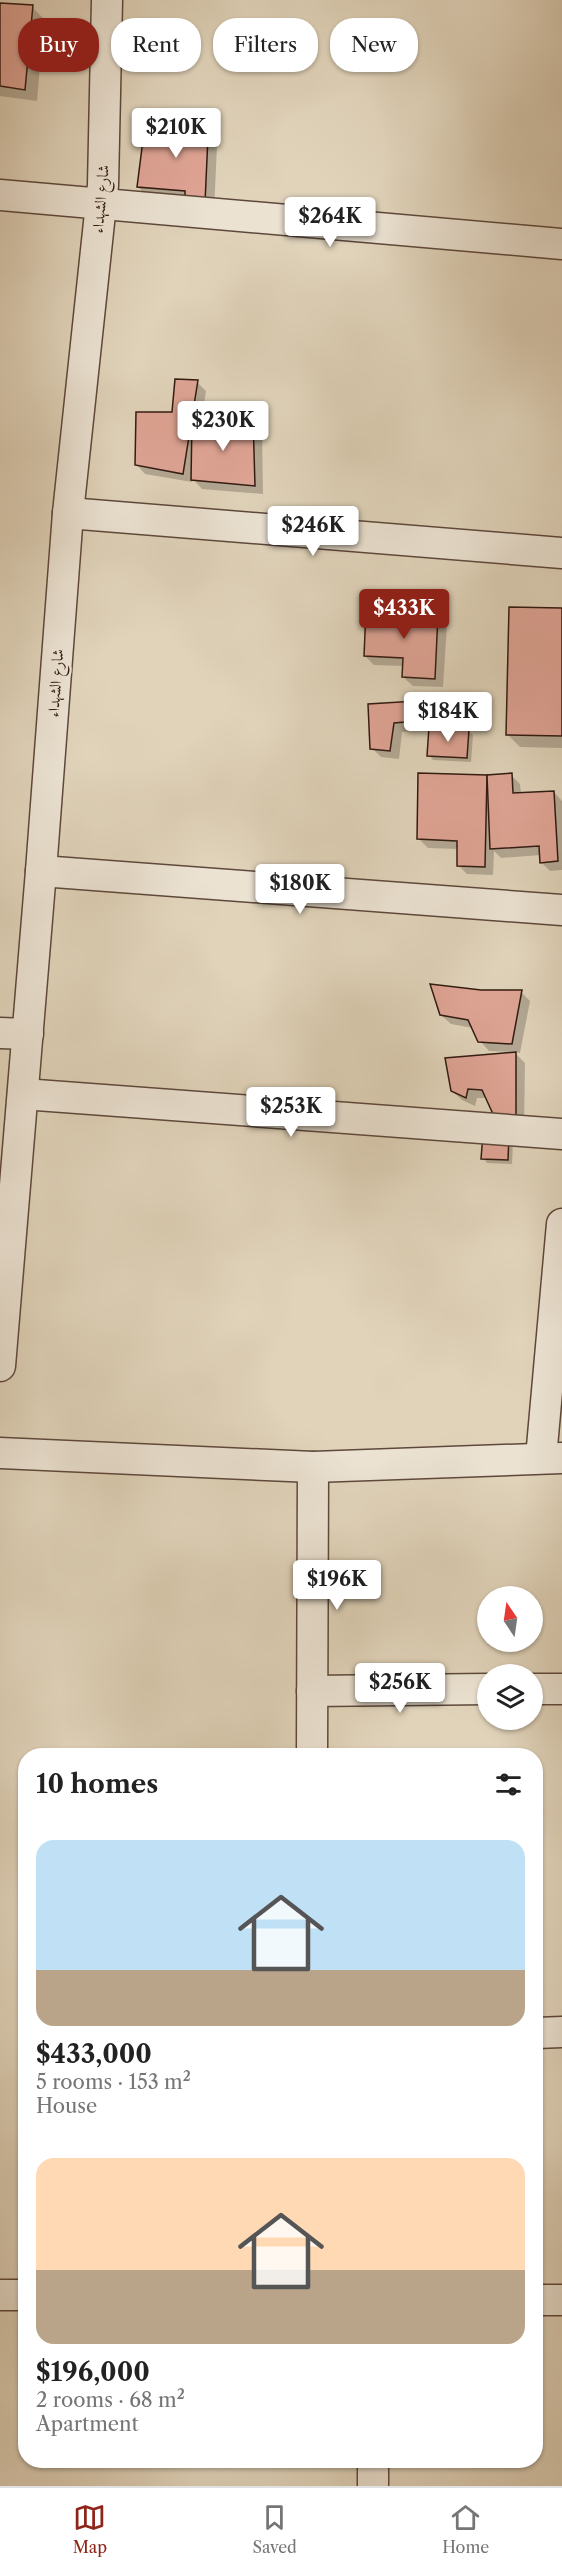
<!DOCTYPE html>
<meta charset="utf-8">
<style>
:root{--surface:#fff;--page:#f6f6f6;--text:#222;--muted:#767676;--line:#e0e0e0;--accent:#8f2418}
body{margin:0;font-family:"Libre Caslon Text",Amiri,serif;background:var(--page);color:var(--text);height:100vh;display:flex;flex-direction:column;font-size:22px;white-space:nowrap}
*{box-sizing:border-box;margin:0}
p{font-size:20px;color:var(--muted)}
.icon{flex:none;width:33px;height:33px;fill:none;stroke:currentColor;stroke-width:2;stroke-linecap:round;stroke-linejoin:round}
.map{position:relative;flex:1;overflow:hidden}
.details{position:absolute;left:18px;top:1748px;width:525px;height:720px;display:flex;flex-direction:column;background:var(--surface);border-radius:24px;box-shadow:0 2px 4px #0004}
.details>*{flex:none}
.top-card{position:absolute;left:18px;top:18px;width:526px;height:54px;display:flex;gap:12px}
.needle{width:39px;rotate:347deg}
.tools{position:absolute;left:477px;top:1586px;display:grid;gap:12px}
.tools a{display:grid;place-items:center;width:66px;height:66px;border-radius:50%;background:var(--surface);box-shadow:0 2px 4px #0004;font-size:30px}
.price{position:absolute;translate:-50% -51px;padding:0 14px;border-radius:6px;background:#fff;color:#222;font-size:20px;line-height:39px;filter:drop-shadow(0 2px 3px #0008)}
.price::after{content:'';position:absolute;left:50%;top:36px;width:18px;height:14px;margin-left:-9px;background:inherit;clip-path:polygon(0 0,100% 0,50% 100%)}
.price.selected{background:var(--accent);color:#fff}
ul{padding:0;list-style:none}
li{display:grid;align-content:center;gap:12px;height:318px;padding:0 18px}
li span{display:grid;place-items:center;height:186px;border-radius:18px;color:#555}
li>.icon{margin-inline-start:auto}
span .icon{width:108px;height:108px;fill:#fffc;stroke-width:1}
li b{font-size:26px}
h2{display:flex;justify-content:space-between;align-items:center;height:72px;padding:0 18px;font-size:26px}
.tag{padding:0 21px;border-radius:24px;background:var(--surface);box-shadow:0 2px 4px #0004;font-size:21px;line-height:54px}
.tag.selected{background:var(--accent);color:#fff}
.tabs{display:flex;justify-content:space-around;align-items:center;height:84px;border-top:2px solid var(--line);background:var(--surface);font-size:16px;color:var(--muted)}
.tabs a{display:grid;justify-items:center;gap:3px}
.tabs .selected{color:var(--accent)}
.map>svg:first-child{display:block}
.shadow{fill:#0003}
.building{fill:#dfa495;stroke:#321a11;stroke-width:1.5}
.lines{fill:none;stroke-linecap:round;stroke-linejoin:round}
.street-casing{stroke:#5e483b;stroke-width:33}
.street{stroke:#ebe2d2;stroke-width:30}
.labels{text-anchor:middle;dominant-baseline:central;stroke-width:4.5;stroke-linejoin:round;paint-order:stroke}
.street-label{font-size:16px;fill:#321a11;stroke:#ebe2d2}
</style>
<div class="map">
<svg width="562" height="2486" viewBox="0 0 562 2486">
<rect width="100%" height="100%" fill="#e0d3ba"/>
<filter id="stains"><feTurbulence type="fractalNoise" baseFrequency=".00333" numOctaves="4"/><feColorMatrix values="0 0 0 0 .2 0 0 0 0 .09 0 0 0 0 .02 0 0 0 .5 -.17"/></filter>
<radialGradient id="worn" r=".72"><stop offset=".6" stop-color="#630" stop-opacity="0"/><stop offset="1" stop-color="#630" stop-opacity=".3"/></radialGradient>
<g class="shadow">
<path d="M0,4l32,3 12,12 -7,82 -37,-5z"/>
<path d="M209,116l9,9 -4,86 -67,-15 -9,-9z"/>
<path d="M197,382l9,9 -5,31 52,-2 9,9 1,65 -61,-5 -9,-10 -1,3 -47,-8 -9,-10z"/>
<path d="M562,610v138l-42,-1 -13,-13z"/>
<path d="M437,616l10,9 -4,62 -30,-1 -10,-9 1,-11 -30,-1 -9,-9z"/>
<path d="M432,701l9,9 -3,19 30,2 5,4 -2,27 -38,-2 -4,-5 1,-26 -28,3 -3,27 -18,-2 -9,-9 -2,-43z"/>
<path d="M420,775h91l9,9 1,10 33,-2 8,9v69l-12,1 -9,-9v-7l-40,3 -7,-7 -1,24 -26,-1 -9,-9v-16l-30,-1 -9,-9z"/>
<path d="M481,992h40l9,9 -10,52 -6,-1 11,11 -1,62 -37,-27h-10l-2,8 -13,-6 -10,-9 61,-37 -1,-2 -23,-1 -9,-10 -7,-13 -22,-4 -10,-9z"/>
<path d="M513,1142l-1,22 -25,-1 -4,-5z"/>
</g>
<g class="building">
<path d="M0,3l33,2 -8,85 -25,-4z"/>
<path d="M195,113l14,1 -4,89 -20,-1v-11l-48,-4 8,-63 47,5z"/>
<path d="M175,379l23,1 -15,94 -48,-9 1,-53h36z"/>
<path d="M253,418l2,68 -64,-6 1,-59z"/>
<path d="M509,607l53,1v128l-56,-1z"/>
<path d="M366,610l72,4 -3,65 -33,-2 1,-19 -39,-2z"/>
<path d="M433,700l-4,20 -35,3 -4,28 -20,-2 -2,-45z"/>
<path d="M429,727l40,2 -2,29 -40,-2z"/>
<path d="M418,773l69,2 -2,92 -28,-1v-25l-40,-2z"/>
<path d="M512,773l1,20 41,-2 4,70 -18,2 -1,-17 -49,3 -3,-74z"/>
<path d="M430,984l51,6h41l-10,54 -34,-2 -10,-22 -28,-5z"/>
<path d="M516,1052v65l-23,-3 -11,-24 -14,-1 -2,9 -15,-7 -6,-33z"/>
<path d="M483,1134l26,2 -1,24 -27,-1z"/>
</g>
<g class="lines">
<defs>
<g id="street">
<path d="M0,195l562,49"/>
<path d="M68,513l494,40"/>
<path d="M41,871l521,39"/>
<path d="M0,1033l28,1"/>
<path d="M23,1094l539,40"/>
<path d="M0,1366l41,-495 27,-358 35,-328 4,-185"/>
<path d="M0,1453l313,14 249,-9"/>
<path d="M541,1458l21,-234"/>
<path d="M532,1689h30"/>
<path d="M312,1691l176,-2"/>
<path d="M312,1755l1,-288"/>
<path d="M536,2033l26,-1"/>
<path d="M0,2295h26"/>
<path d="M536,2300h26"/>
<path d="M373,2460v26"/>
</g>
</defs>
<use href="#street" class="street-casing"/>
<use href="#street" class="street"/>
</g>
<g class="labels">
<g class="street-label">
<text transform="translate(100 199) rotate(-85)">شارع الشهداء</text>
<text transform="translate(55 683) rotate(-86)">شارع الشهداء</text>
</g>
</g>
<rect width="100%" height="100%" filter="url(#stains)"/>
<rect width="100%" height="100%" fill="url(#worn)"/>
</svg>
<div class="tools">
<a><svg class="needle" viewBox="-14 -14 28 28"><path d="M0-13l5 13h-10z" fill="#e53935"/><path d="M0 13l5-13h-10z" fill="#767676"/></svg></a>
<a><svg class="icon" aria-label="layers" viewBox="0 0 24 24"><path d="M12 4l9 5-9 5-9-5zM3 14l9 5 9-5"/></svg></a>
</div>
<b class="price" style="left:176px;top:159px">$210K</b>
<b class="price" style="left:330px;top:248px">$264K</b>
<b class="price" style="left:223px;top:452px">$230K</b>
<b class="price" style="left:313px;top:557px">$246K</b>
<b class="price selected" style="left:404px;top:640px">$433K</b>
<b class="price" style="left:448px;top:743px">$184K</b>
<b class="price" style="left:300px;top:915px">$180K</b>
<b class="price" style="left:291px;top:1138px">$253K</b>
<b class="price" style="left:337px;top:1611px">$196K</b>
<b class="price" style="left:400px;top:1714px">$256K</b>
<div class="top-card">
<a class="tag selected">Buy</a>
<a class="tag">Rent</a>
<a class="tag">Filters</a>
<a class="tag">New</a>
</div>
<section class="details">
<h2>10 homes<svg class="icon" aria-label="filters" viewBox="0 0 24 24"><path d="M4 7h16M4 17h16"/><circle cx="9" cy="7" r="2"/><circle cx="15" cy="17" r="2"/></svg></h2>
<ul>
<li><span style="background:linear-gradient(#bfe0f5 70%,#b9a48a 0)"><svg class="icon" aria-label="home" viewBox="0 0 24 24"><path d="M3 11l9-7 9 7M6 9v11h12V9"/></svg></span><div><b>$433,000</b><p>5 rooms · 153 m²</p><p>House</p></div></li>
<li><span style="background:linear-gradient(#ffd9b3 60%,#b9a48a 0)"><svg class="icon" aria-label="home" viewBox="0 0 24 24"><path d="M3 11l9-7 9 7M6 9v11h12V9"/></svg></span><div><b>$196,000</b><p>2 rooms · 68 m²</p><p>Apartment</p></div></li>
</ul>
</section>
</div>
<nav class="tabs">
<a class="selected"><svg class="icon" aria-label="map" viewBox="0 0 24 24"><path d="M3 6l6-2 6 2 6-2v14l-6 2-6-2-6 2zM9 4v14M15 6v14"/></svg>Map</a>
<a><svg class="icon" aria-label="saved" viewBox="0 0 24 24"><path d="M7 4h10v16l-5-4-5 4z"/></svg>Saved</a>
<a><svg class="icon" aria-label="home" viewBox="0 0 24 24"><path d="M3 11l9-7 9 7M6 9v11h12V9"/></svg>Home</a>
</nav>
